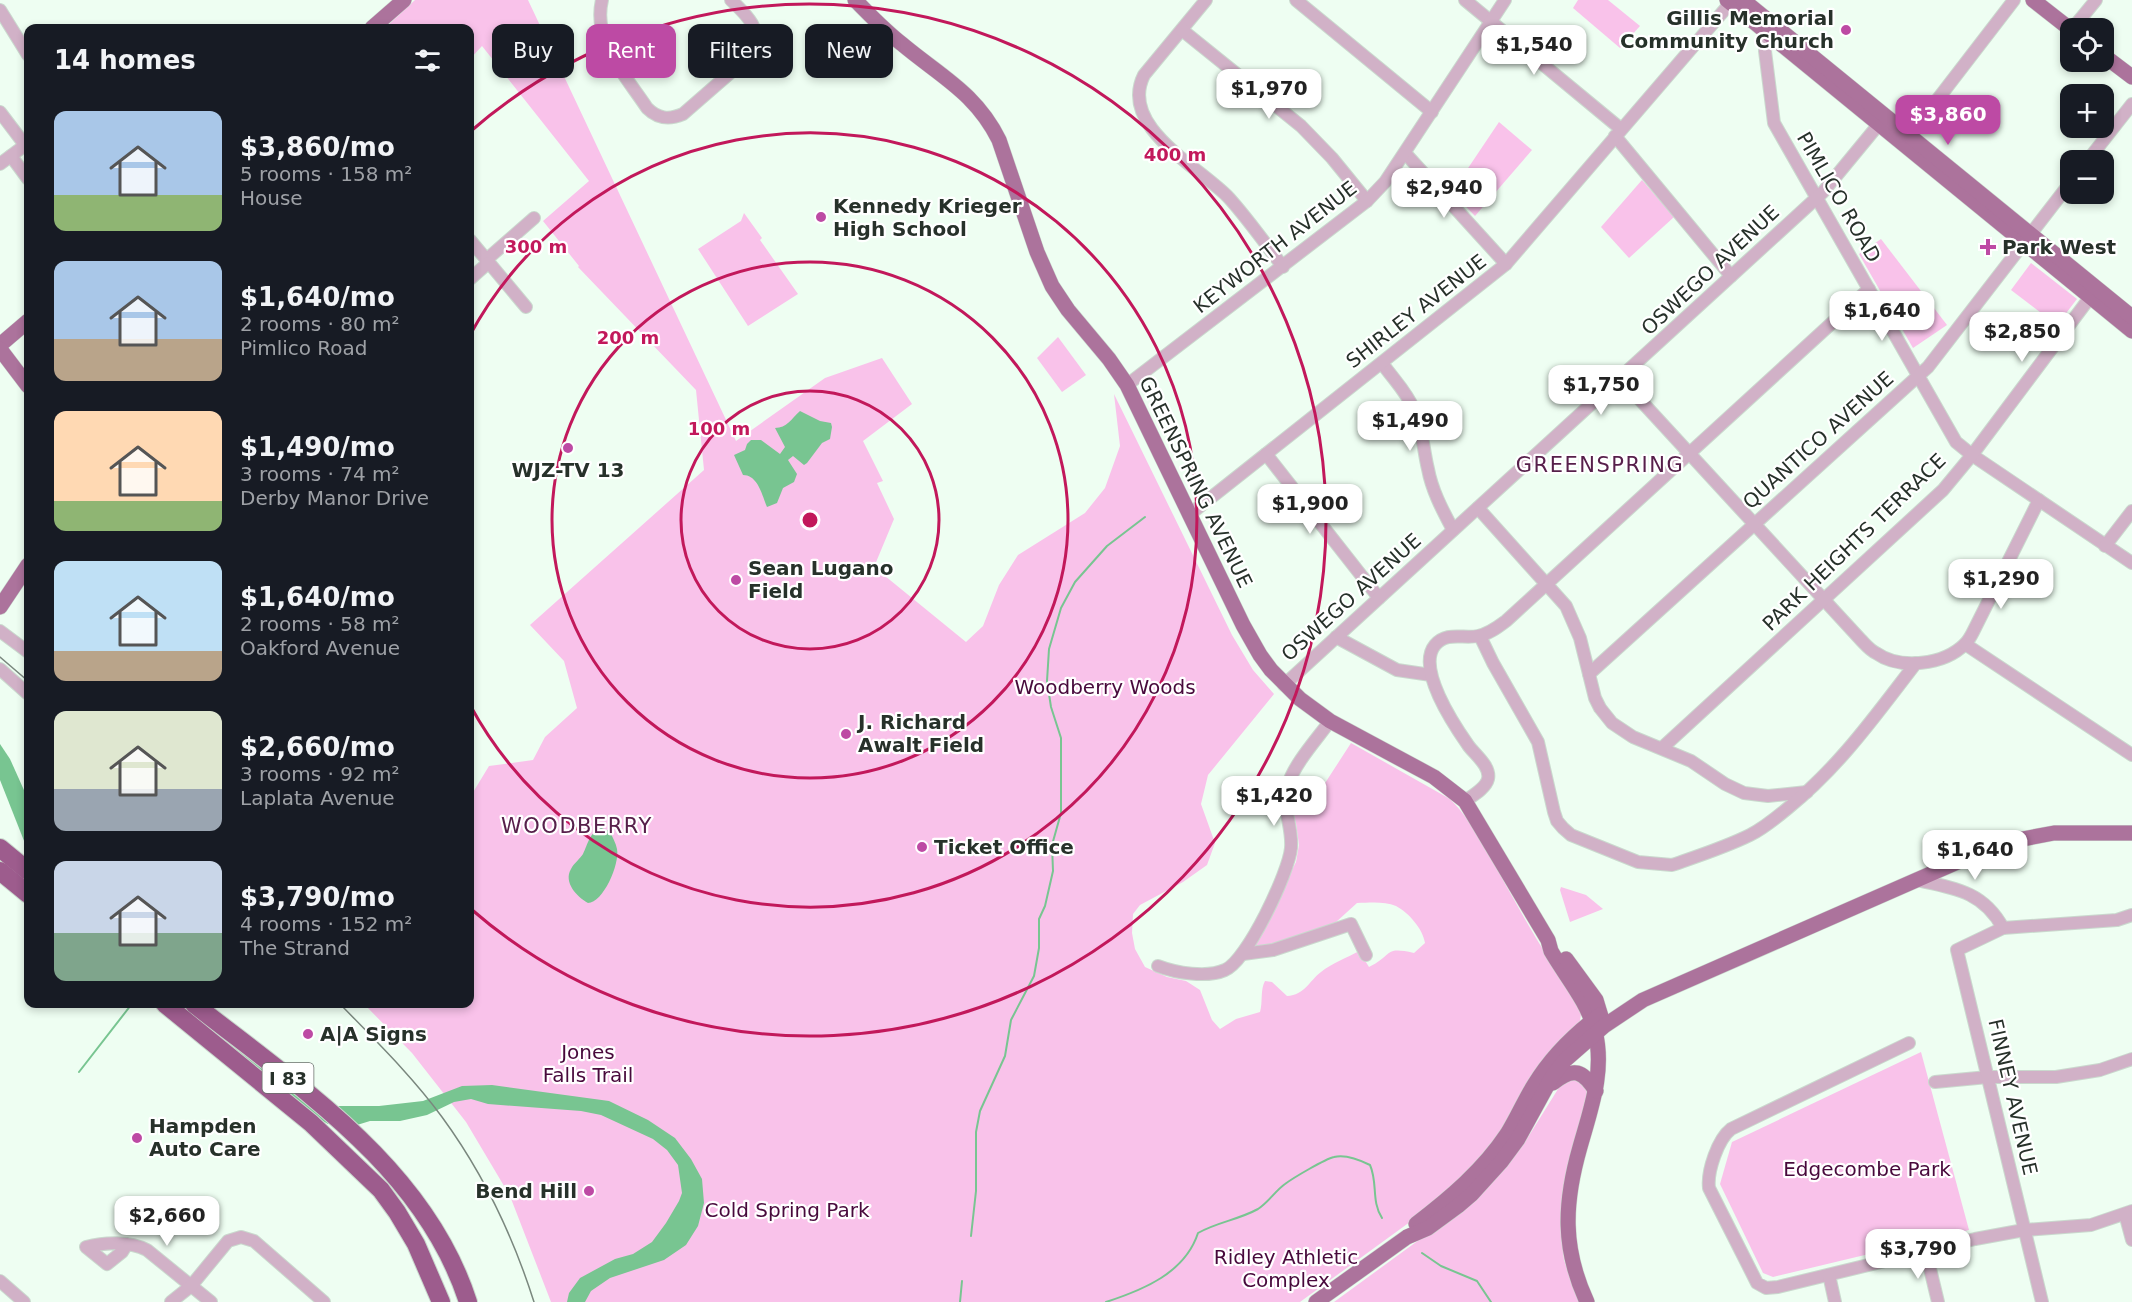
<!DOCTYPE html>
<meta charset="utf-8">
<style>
:root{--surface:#171b24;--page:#242831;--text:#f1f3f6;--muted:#9ea1a6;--accent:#bd4aa4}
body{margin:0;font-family:"DejaVu Sans",sans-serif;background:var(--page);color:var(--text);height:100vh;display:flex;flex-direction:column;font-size:22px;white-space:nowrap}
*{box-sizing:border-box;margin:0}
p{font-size:20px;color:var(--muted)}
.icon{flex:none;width:33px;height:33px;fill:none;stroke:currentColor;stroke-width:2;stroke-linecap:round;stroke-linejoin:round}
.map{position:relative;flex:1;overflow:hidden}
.side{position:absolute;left:24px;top:24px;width:450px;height:984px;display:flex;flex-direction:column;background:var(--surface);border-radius:12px;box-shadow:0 3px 9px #0003}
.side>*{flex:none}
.top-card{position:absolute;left:492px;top:24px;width:570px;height:54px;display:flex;gap:12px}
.tools{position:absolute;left:2060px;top:18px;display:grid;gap:12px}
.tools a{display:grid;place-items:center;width:54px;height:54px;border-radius:12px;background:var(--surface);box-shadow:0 3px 9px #0003;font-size:30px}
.price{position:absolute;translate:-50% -51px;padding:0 14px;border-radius:12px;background:#fff;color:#222;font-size:20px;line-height:39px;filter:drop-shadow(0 2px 3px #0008)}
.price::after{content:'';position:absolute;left:50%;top:36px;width:18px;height:14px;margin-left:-9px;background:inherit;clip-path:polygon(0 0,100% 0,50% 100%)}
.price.on{background:var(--accent);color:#fff}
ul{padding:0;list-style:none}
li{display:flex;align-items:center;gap:18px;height:150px;padding:0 30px}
li span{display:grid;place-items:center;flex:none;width:168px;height:120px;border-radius:12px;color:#555}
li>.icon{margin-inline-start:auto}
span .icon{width:72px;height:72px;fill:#fffc;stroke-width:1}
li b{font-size:26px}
h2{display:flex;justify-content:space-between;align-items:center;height:72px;padding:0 30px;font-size:26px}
.pill{padding:0 21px;border-radius:12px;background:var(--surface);box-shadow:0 3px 9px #0003;font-size:21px;line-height:54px}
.pill.on{background:var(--accent);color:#fff}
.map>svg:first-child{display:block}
.green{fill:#f9c2ea}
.water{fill:#78c591}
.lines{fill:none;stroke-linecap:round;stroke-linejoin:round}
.stream{stroke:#78c591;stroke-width:2}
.minor-casing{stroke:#cad9ce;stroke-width:14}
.major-casing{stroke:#cad9ce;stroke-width:16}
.highway-casing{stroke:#cad9ce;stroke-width:20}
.minor{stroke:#d1b1c7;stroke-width:12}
.major{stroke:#ac739c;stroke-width:15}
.highway{stroke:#9d5c8d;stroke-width:18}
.tram{stroke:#7a877e;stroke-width:1.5}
.ring{fill:none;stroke:#c2185b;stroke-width:3}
.poi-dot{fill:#bd4aa4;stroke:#fff;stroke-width:2}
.labels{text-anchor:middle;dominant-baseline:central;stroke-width:4.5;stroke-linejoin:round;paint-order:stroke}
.shield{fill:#fff;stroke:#686f6a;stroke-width:1.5}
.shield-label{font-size:18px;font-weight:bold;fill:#27312a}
.poi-label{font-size:20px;font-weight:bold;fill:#27312a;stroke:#fff;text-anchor:start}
.street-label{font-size:20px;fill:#27312a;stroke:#fff}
.park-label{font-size:20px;fill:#48093c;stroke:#fff}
.neighbourhood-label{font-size:21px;letter-spacing:1.5px;fill:#57204b;stroke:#fff}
.centre{fill:#c2185b;stroke:#fff;stroke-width:3}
.ring-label{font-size:18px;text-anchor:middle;font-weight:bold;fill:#c2185b;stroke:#fff;stroke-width:4.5;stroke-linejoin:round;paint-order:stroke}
</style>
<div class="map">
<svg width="2132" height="1302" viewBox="0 0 2132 1302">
<rect width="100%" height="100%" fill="#eefef2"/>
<g class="green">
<path d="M415,0h113l208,441 89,-63 57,-20 30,46 -49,37 20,40 -6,2 17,36 -20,48 92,75 17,-16 16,-41 19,-30 67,-42 20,-25 15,-42 -6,-52 118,241 21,35 21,24 -66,81 -7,29 14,39 -8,22 -24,17 -43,23 -7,9 -1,19 3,16 10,18 22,10 19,4 14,9 12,30 8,9 16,-10 24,-7c3,-10 0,-22 5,-31l7,1 15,14c18,-1 22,-15 34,-24 11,-9 26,-14 38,-21l10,16c25,-12 14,-21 45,-14l11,-10c-2,-14 -16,-30 -29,-37 -12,-5 -27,-3 -39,-3l-22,20 -84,28 45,-89 3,-17 -3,-22 -5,-17 8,-27 19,15 33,-51 99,56c27,27 43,64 62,97 20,37 42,72 65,107l4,11 -1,7 -94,132 -36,38 -36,28 -114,83h-749l-41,-106 -44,-74 -54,-69 -48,-49h106v-210h2l17,-28 44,-6 12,-23 32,-29 -13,-47 -34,-36 174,-155 -8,-80 -118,-123 1,-1 -36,-45 46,-40 -107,-135 -12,13v-31h-85z"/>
<path d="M1578,0h30l32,26 -20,22 -47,-40z"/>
<path d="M1499,122l33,28 -57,66 -23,-24z"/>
<path d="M1642,180l32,37 -45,41 -28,-31z"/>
<path d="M744,213l18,25 -2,2 38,54 -50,32 -50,-77 43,-28z"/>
<path d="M1881,239l66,86 -34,23 -54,-94z"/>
<path d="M2031,263l46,36 -20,26 -46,-35z"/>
<path d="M1058,337l28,38 -24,17 -25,-34z"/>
<path d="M1561,887l25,8 17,14 -33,13 -10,-32z"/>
<path d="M1921,1052l48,178 -196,47 -10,-4 -43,-89 12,-42z"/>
<path d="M1578,1078l11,13 -28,136 3,33 15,42h-245l126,-92 31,-27 34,-41 38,-61z"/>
</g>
<g class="water">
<path d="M800,411l20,10 11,2 1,4 -2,12 -8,4 -15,20 -3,2 -11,-9 -5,4 9,14 -3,8 -11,6 -6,15 -10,4c-5,-12 -9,-32 -24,-32l-9,-20 11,-5 2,-6 4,-4h10l19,14 5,-7 -10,-19c12,0 16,-9 25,-17z"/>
<path d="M0,744l10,15 18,40v52l-28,-71z"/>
<path d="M601,828l9,3c2,6 6,12 7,18 3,15 -14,54 -29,54 -11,-6 -25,-21 -17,-34 3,-6 9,-10 12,-15 5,-10 6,-21 18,-26z"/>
<path d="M172,1004h23l134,102h50l44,-5 39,-15 30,-1 117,16 39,19 27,18 16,21 11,20 2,24 -6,23 -12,19 -22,15 -54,18 -19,13 -6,11h-18l2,-9 11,-15 35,-19 18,-5 19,-12 14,-19 13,-22 3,-8 -4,-28 -11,-15 -14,-11 -52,-24 -20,-4 -93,-7 -17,-5 -17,3 -27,13 -27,6h-30l-13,4 -16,1 -13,-2 -12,-7z"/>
</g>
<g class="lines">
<g class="stream">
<path d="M79,1072l52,-67"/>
<path d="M971,1236l5,-45v-59l4,-21 25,-55 6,-36 23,-44 5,-28v-29l6,-13 8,-35 -1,-26 9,-32v-75l-10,-31 -4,-26 2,-32 12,-41 14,-26 32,-36 38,-29"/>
<path d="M1422,1253l19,13 36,15 14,21"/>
<path d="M960,1302l2,-21"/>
<path d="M1106,1302c37,-12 79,-29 92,-69 19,-11 40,-13 60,-24 11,-7 17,-18 27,-25 8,-6 40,-25 49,-27 12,-3 26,3 36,8 8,18 1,36 12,53"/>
</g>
<defs>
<g id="minor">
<path d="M602,0c-10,41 24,76 45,108 11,11 22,12 36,6l70,-61c10,-23 -6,-38 -22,-53"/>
<path d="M1206,0l-62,75c-26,52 56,92 85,123 19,21 36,45 54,69"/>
<path d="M1296,0l136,112"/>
<path d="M1465,0l156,129"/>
<path d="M0,10l28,45"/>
<path d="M2073,28l23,-28"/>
<path d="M1772,29l-3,5 -4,17 9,72 182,319 16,13 160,108"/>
<path d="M1182,30l119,96 31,32 35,43"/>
<path d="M0,112l25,33"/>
<path d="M1615,136l116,140"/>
<path d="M1904,143l110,-143"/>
<path d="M1405,153l101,111"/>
<path d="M11,156l17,23"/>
<path d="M2088,160l44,-56"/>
<path d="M0,164l28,-21"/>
<path d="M470,240l56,67"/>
<path d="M486,260l48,-42"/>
<path d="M470,279l18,-16"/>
<path d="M1382,363c11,16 25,29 32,47 9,19 9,39 14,59 4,22 15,42 25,61"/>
<path d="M1620,378l241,262c5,5 9,10 15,13 24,17 68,12 89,-9 3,-3 6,-8 8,-12l66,-132"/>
<path d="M1127,385l240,-184 18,-19 120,-182"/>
<path d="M1266,454l113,144"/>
<path d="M1478,508l88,98 14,32 15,60 5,10 12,15 21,14 58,24 34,23 19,9 24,3 39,-4"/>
<path d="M1189,515l317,-251 227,-264"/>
<path d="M2105,546l27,-35"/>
<path d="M0,631l28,21"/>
<path d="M1480,636l13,27 45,79 16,70 3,9 6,7 8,7 67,27 34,3c26,-9 54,-18 78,-30 14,-7 26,-17 38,-27 52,-42 87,-92 128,-145"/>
<path d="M1336,637l61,33 34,5"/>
<path d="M1965,644l167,111"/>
<path d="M0,669l28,25"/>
<path d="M1589,674l339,-307 142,-184"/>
<path d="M1284,685l539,-493 61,-74"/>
<path d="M1662,748l281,-258 29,-35 122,-163"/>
<path d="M1465,801c7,-5 21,-13 23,-22 3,-13 -14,-25 -20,-34 -14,-20 -52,-77 -33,-100 12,-14 28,-6 43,-9 11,-2 20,-9 28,-15l363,-332"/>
<path d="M1916,880c38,8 67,11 87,48"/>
<path d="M1243,954l30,-4 78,-26 15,31"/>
<path d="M1158,966c18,7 49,12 67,4 22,-9 64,-98 66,-122 2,-21 -10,-41 -3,-63 6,-21 29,-46 42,-64"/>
<path d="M1909,1043l-178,86c-13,10 -24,42 -22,59l48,95 9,5 12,-1 197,-48 49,-9 67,-5 41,-14"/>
<path d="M1935,1082l53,-5h68l44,-7 32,-11"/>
<path d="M2125,1214l7,26"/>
<path d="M127,1244l-5,8 -15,12 -21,-17c19,-5 43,-6 61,3l64,52"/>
<path d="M1926,1252l12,50"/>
<path d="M1829,1275l6,27"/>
<path d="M0,1281l24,21"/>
<path d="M171,1302l20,-16 37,-45 13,-4 13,4 70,61"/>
<path d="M2042,1302l-85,-352 46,-22 114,-8 15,-5"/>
</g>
<g id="major">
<path d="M855,0c15,15 30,31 47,44 38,32 74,49 97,96l38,112 15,34 16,24 41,49 18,26 116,240 17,30 11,15 29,29 30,22 104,56 31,24 83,139 3,11c15,26 37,51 44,80 10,40 -4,77 -15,116 -16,56 -18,101 7,155"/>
<path d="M1727,0l405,331"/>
<path d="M1743,0l389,317"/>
<path d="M2033,0l37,29"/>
<path d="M372,28l32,-28"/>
<path d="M2103,55l29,22"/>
<path d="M0,345l28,-24"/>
<path d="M0,349l28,37"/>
<path d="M0,607l28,-42"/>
<path d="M1566,959l30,41 7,23"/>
<path d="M1553,1083c21,-17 30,-12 43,8"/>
<path d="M1416,1224c34,-26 67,-54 91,-90 10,-16 17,-33 27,-49 17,-28 39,-50 66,-70"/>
<path d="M1316,1302l91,-65 21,-9 30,-22 14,-12 29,-32 17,-23 34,-62 12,-16 40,-35 39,-26 358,-157 53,-10h78"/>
</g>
<g id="highway">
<path d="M0,848l28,23"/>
<path d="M0,871l28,23"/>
<path d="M165,1004l146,119 70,67 16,22 19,32 25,58"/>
<path d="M194,1004c105,83 231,164 274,298"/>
</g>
</defs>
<use href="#minor" class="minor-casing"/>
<use href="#major" class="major-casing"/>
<use href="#highway" class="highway-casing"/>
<use href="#minor" class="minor"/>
<use href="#major" class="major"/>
<use href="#highway" class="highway"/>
<g class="tram">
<path d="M0,657l28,24"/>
<path d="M340,1004c35,36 72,72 102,113 41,56 71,119 92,185"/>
</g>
</g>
<g class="ring">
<circle cx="810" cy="520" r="129"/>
<circle cx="810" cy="520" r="258"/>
<path d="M470 335A387 387 0 1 1 470 705"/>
<path d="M471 131A516 516 0 1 1 471 909"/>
</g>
<g class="poi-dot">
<circle cx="1846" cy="30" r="6"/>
<circle cx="821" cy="217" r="6"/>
<path d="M1985 238h6v6h6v6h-6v6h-6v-6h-6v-6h6z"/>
<circle cx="568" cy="448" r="6"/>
<circle cx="736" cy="580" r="6"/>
<circle cx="846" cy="734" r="6"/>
<circle cx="922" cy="847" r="6"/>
<circle cx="308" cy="1034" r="6"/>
<circle cx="137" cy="1138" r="6"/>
<circle cx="589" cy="1191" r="6"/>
</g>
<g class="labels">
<rect class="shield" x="262.5" y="1063" width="51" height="30" rx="4.5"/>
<g class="shield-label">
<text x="288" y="1078">I 83</text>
</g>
<g class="poi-label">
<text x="1834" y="18" text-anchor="end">Gillis Memorial<tspan x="1834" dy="23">Community Church</tspan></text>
<text x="833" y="206">Kennedy Krieger<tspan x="833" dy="23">High School</tspan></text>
<text x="2002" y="247">Park West</text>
<text x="568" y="470" text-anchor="middle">WJZ-TV 13</text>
<text x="748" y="568">Sean Lugano<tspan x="748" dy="23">Field</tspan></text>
<text x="858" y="722">J. Richard<tspan x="858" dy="23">Awalt Field</tspan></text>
<text x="934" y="847">Ticket Office</text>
<text x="320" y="1034">A|A Signs</text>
<text x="149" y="1126">Hampden<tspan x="149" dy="23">Auto Care</tspan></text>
<text x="577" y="1191" text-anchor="end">Bend Hill</text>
</g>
<g class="street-label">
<text transform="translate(1839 197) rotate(60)">PIMLICO ROAD</text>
<text transform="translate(1275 247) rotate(-38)">KEYWORTH AVENUE</text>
<text transform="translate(1710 270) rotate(-43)">OSWEGO AVENUE</text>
<text transform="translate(1416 311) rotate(-38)">SHIRLEY AVENUE</text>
<text transform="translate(1818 440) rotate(-42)">QUANTICO AVENUE</text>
<text transform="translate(1196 482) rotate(64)">GREENSPRING AVENUE</text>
<text transform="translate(1854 542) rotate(-44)">PARK HEIGHTS TERRACE</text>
<text transform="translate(1351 597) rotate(-42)">OSWEGO AVENUE</text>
<text transform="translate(2013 1097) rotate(77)">FINNEY AVENUE</text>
</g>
<g class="park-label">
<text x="1105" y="687">Woodberry Woods</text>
<text x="588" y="1052">Jones<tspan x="588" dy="23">Falls Trail</tspan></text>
<text x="1867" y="1169">Edgecombe Park</text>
<text x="787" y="1210">Cold Spring Park</text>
<text x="1286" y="1257">Ridley Athletic<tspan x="1286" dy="23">Complex</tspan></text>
</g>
<g class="neighbourhood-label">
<text x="1600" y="465">GREENSPRING</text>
<text x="577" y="826">WOODBERRY</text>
</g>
</g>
<circle cx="810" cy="520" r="9" class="centre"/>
<g class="ring-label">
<text x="1175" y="161">400 m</text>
<text x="536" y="253">300 m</text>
<text x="628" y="344">200 m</text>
<text x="719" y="435">100 m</text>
</g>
</svg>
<div class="tools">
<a><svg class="icon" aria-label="locate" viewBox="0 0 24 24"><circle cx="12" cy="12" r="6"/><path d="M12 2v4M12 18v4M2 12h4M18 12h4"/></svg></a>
<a>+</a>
<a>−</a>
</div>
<b class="price" style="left:1534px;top:76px">$1,540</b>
<b class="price" style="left:1269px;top:120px">$1,970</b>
<b class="price on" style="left:1948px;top:146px">$3,860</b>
<b class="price" style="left:1444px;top:219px">$2,940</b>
<b class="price" style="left:1882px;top:342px">$1,640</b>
<b class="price" style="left:2022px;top:363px">$2,850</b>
<b class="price" style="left:1601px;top:416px">$1,750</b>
<b class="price" style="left:1410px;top:452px">$1,490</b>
<b class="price" style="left:1310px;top:535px">$1,900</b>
<b class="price" style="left:2001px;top:610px">$1,290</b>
<b class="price" style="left:1274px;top:827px">$1,420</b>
<b class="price" style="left:1975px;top:881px">$1,640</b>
<b class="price" style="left:167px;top:1247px">$2,660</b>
<b class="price" style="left:1918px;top:1280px">$3,790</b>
<div class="top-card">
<a class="pill">Buy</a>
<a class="pill on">Rent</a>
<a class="pill">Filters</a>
<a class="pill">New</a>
</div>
<section class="side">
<h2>14 homes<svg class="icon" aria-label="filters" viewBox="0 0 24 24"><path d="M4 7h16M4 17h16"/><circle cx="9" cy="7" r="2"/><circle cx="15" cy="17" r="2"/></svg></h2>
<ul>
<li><span style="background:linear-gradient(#a9c7e8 70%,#8fb573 0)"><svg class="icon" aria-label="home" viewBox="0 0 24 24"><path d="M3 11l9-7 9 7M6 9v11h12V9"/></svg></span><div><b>$3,860/mo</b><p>5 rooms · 158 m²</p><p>House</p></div></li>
<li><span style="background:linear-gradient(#a9c7e8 65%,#b9a48a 0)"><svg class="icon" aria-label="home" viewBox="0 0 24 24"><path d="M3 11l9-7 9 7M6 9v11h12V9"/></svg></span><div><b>$1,640/mo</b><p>2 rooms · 80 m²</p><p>Pimlico Road</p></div></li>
<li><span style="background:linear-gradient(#ffd9b3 75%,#8fb573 0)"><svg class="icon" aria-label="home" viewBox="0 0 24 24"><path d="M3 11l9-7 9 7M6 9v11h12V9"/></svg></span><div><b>$1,490/mo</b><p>3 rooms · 74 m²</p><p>Derby Manor Drive</p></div></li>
<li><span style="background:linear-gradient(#bfe0f5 75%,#b9a48a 0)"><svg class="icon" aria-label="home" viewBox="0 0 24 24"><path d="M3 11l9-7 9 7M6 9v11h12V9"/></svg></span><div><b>$1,640/mo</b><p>2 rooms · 58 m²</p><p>Oakford Avenue</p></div></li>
<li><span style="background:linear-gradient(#dfe7d0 65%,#9aa5b1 0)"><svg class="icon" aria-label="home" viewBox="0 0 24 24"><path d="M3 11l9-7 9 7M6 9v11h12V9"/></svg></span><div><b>$2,660/mo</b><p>3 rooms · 92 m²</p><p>Laplata Avenue</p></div></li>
<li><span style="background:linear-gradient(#c9d6e8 60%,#7fa58c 0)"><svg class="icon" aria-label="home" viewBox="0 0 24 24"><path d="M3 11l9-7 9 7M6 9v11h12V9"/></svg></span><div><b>$3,790/mo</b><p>4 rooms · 152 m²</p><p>The Strand</p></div></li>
</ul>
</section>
</div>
